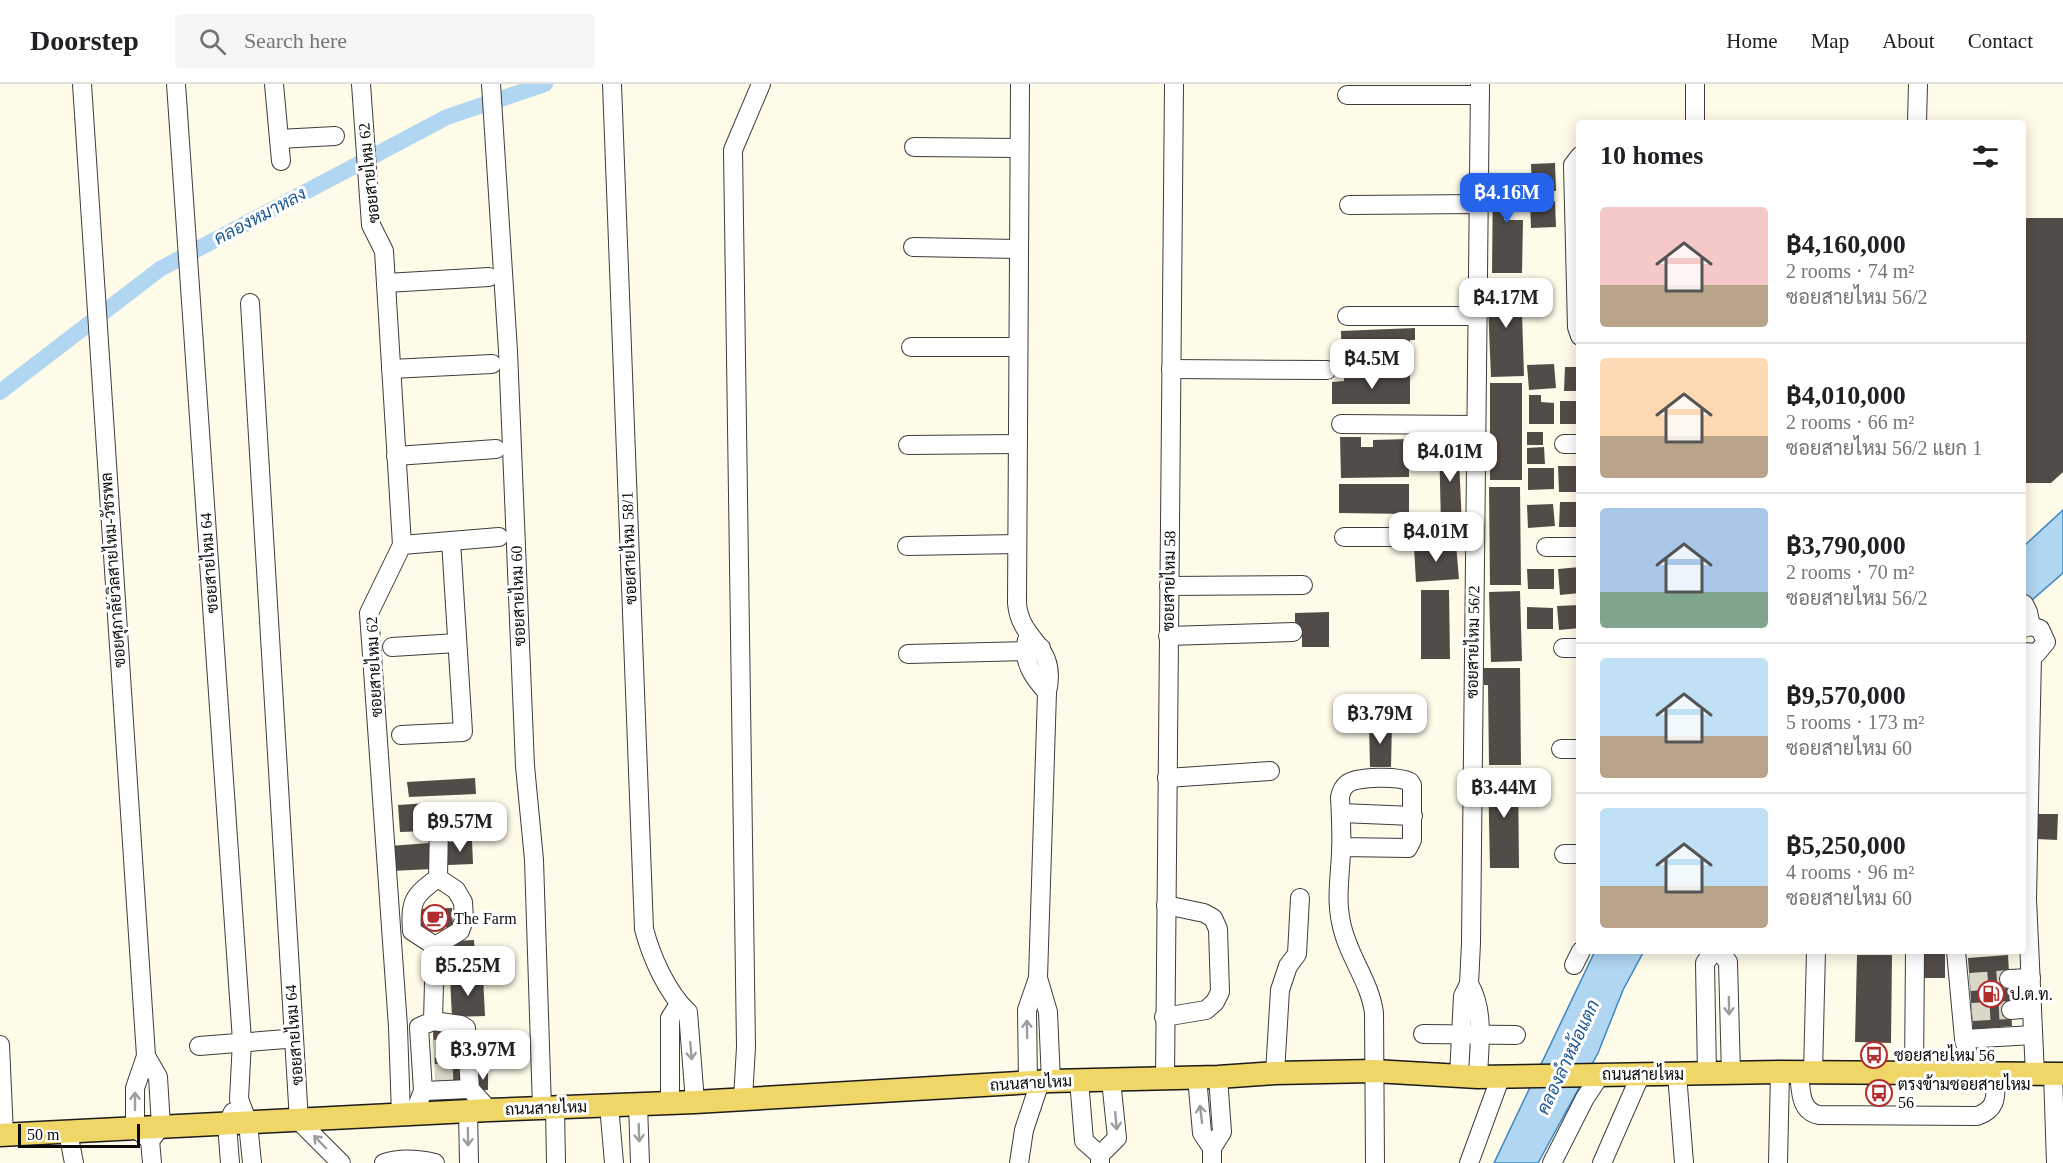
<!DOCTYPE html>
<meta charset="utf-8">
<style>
:root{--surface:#fff;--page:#f6f6f6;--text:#202124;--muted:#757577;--line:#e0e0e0;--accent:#2563eb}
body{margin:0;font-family:"Times New Roman",Sarabun,serif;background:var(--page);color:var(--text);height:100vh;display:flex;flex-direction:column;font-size:22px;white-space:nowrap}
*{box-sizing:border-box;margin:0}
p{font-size:20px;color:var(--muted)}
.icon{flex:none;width:33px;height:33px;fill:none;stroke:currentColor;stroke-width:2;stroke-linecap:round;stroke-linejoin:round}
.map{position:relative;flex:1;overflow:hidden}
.sheet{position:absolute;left:1576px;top:36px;width:450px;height:834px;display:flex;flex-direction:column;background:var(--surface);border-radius:6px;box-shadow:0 3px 15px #0003}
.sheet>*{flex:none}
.scale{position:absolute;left:18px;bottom:15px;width:122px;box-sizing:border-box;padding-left:6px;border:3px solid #0a0a0a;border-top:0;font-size:16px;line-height:21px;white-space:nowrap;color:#0a0a0a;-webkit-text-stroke:4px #fff;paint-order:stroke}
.price{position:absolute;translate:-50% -51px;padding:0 14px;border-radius:12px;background:#fff;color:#222;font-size:20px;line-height:39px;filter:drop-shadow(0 2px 3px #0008)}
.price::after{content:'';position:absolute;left:50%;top:36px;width:18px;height:14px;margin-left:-9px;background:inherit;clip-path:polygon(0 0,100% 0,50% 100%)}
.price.on{background:var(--accent);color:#fff}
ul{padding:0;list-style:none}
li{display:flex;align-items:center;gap:18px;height:150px;padding:0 24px}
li+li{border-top:2px solid var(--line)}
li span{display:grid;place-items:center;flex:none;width:168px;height:120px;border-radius:6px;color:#555}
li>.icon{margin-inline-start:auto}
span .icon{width:72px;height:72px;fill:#fffc;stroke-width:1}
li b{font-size:26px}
h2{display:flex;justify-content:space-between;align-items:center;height:72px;padding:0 24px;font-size:26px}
header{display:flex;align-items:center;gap:36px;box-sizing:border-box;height:84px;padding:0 30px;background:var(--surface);border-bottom:2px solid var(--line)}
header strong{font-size:28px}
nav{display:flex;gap:33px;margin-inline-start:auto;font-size:21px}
.search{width:420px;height:54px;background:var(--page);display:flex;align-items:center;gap:15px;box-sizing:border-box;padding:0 21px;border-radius:6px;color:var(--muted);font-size:22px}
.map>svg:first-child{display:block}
.water{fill:#b1d6f2;stroke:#3d87c4;stroke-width:1.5}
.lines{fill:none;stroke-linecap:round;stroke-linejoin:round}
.canal{stroke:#b1d6f2;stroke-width:16}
.building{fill:#524c48}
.minor-tunnel{stroke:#d9d7c8;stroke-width:18;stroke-dasharray:18 9;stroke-linecap:butt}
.minor-casing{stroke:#3d3d3d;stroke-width:20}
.major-casing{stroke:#1b1b1b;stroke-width:25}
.minor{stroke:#fff;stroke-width:18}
.major{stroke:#f0d667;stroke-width:22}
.oneway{stroke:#9d9d9d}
.labels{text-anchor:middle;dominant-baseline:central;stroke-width:6;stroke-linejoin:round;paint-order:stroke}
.street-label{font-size:16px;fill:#0a0a0a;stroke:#fff}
.poi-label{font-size:16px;fill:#0a0a0a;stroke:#fff;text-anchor:start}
.water-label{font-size:18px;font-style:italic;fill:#1d5993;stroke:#fff}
</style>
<header>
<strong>Doorstep</strong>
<div class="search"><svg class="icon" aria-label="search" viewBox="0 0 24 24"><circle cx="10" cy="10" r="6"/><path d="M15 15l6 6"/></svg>Search here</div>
<nav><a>Home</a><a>Map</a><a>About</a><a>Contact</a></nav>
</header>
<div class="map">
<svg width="2063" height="1079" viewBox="0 0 2063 1079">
<rect width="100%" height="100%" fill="#fefbe9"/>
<g class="water">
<path d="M2063,426v63l-39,34v-61z"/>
<path d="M1595,867h49l-21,39 -25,63 -60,110h-44z"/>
</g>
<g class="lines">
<path class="canal" d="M0,308l160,-123 287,-152 98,-33"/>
</g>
<g class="building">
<path d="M1555,79l1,28 -24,1 -1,-28z"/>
<path d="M1493,89h30v36h-19v11h19l-1,53h-30z"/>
<path d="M1555,117l1,26 -25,1 -1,-26z"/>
<path d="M2024,134h39v254l-12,11h-27z"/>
<path d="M1521,197l3,95 -33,1 -4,-95z"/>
<path d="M1415,244v12h-5l1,27 -69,2 -1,-38z"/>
<path d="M1554,280l2,24 -27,2 -2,-25z"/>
<path d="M1565,283h15v24h-16z"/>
<path d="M1344,291h66v29h-78v-22l12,-1z"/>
<rect x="1490" y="299" width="32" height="97"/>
<path d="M1529,311h12v7l13,1v21h-25z"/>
<rect x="1560" y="317" width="20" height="23"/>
<rect x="1527" y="348" width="16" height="13"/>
<path d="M1340,353h21v10h12v-7l36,-1v38l-68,1z"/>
<path d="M1458,354l4,87 -21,1 -2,-87z"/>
<path d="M1544,363l1,17h-18v-16z"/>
<path d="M1558,382h22v26h-21z"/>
<path d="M1528,384h26v21l-26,1z"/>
<path d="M1339,400h70v30l-70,-1z"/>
<path d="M1489,403h31l1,98h-31z"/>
<path d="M1560,418h20v25h-21z"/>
<path d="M1553,420l2,22 -27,2 -1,-23z"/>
<path d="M1456,460l3,35 -43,3 -2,-35z"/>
<path d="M1580,483v26l-20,2 -2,-26z"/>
<path d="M1527,485h27v20h-26z"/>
<path d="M1421,506h28l1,69h-29z"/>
<path d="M1520,507l2,70 -31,1 -2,-70z"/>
<path d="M1580,521v23l-21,2 -2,-24z"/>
<path d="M1527,523l26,1v21h-26z"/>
<path d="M1329,528v35h-27v-18h-7v-16z"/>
<path d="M1483,584h37l1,97h-32l-1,-80h-4z"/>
<path d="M1369,639h23l-1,44h-21z"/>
<path d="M1488,687h30l1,97h-29z"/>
<path d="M475,694l1,16 -67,3 -2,-15z"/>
<path d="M428,719l2,28 -30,1 -2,-27z"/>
<path d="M2038,730h20l-1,26 -20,-1z"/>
<path d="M472,756l1,24 -25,1 -1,-23z"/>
<path d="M430,759l2,26 -41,2 -2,-25z"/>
<path d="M452,824l1,19 -33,1 -1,-19z"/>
<path d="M474,856l2,30 -20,1 -1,-30z"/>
<rect x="1923" y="870" width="22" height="24"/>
<path d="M1857,871h35l-1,88 -36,-1z"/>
<path d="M2008,871l4,71 -39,3 -5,-71z"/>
<path d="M483,892l2,40 -33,1 -2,-39z"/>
<path d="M458,946l3,55 -25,1 -3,-55z"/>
<rect x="478" y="968" width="9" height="14"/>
<path d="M478,989h10v17h-9z"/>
</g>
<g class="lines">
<g class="minor-tunnel">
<path d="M1970,898l39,-3"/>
<path d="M1972,928l39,-2"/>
<path d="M434,965l25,-1"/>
<path d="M435,989l25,-1"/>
</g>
<defs>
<g id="minor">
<path d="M82,0l64,972 -11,32v40l15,12"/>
<path d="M176,0l66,957 -3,58 9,24 4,40"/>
<path d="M274,0l7,77"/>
<path d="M361,0l10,141 13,26 18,294 -33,68 29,414 3,88"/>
<path d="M491,0l17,267 17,415 9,94 8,248"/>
<path d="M612,0l32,845c7,27 23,64 44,83l7,90"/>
<path d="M1020,0l-3,519c3,40 41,41 30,89l-9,286 -11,32 1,73"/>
<path d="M1347,11h133"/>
<path d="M1695,39v-39"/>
<path d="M1917,39l1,-39"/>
<path d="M279,55l56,-3"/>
<path d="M914,63l105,1"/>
<path d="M1580,72l-7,9 4,162 3,9"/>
<path d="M1349,121l130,-1"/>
<path d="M913,163l105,2"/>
<path d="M386,199l103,-6"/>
<path d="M250,219l49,818 42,42"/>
<path d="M1347,232h130"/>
<path d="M911,263h106"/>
<path d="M391,285l101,-5"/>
<path d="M1171,285l156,1"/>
<path d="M1341,340l135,1"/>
<path d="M1564,360h16"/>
<path d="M908,361l109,-1"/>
<path d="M396,372l100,-7"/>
<path d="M1344,453h130"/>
<path d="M402,461l97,-8"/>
<path d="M907,462l110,-2"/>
<path d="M1546,463h34"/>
<path d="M1169,502l134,-1"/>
<path d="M2024,520l4,8 3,14"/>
<path d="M2024,544l7,-2 9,3 6,13 -9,11 -13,-1"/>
<path d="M1168,552l125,-4"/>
<path d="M1027,556c-5,21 6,37 20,52"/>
<path d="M392,563l65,-4"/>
<path d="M1563,564h17"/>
<path d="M908,570l117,-3 16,-3"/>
<path d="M2032,571l-5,244 8,176"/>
<path d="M401,651l62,-3 -12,-191"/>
<path d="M1561,665h19"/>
<path d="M1167,694l103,-7"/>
<path d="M1341,729l72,3"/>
<path d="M1341,763l67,1 4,-8v-55l-2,-3c-11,-6 -53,-6 -63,2 -5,4 -6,8 -7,13 1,19 2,38 1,56 -1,23 -5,47 0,69 6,33 29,59 33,91l1,150"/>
<path d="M1564,770h16"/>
<path d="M438,794l18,12 7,12 1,18 -4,11 -25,15 -23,-15c-2,-29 1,-36 26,-53z"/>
<path d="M438,794l1,-53"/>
<path d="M1719,867l9,11 3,112"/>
<path d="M1956,867l8,88 9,35"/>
<path d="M1574,881l7,-14"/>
<path d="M1038,894l10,34 3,69"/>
<path d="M2009,895l22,-1"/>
<path d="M1469,900c16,26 10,63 9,93"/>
<path d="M2011,926l21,-2"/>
<path d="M1164,933l42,-7 9,-8 5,-10 -2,-63 -5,-11 -9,-5 -38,-8"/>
<path d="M433,937l2,-75"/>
<path d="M1423,950l93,1"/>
<path d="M1964,955l69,-4"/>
<path d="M0,961l4,90"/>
<path d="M199,962l87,-7"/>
<path d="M146,972l12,21 3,49 -8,11"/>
<path d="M1799,988c2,17 0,39 20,43l158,1c22,-7 18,-22 19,-41"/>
<path d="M1275,989l5,-83 8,-24 9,-12 3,-56"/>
<path d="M1813,989l3,-122"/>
<path d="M1677,990l7,89"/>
<path d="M1707,990l-2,-111 9,-12"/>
<path d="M1914,990l1,-123"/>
<path d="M2053,990l3,89"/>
<path d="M1459,992l4,-80 6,-12 2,-41 9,-859"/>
<path d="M1197,993l5,56 10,15"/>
<path d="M1165,994l9,-994"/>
<path d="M1079,996l5,61 16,14"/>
<path d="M423,1007l47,-2"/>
<path d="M743,1015l3,-52 -13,-897 28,-66"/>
<path d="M670,1019v-85l9,-14"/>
<path d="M638,1020l2,59"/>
<path d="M609,1021l5,58"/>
<path d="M555,1024l1,55"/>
<path d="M468,1027l1,52"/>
<path d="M414,1030l9,-23 -4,-64 14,-6 28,4 5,3 4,61 19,21"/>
<path d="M68,1048l6,31"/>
<path d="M150,1056l2,23"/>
<path d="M230,1079l-3,-39 6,-12"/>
<path d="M384,1079c16,-5 34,-4 51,0"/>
<path d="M1019,1079l5,-33 16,-48"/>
<path d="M1100,1079v-8l17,-17 -6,-58"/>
<path d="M1212,1079v-15l10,-16 -4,-55"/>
<path d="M1469,1079l32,-87"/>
<path d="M1552,1079l33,-65 16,-24"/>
<path d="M1602,1079l39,-89"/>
<path d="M1778,1079l2,-91"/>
</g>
<path id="major" d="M0,1051l489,-25 206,-8 356,-21 167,-4 57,-4 99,-2 104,6 302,-5 283,2"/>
</defs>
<use href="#minor" class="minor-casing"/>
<use href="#major" class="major-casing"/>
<use href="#minor" class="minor"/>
<use href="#major" class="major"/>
</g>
<defs><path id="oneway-shaft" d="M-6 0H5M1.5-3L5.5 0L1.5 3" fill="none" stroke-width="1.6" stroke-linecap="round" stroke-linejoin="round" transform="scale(1.5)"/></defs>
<g class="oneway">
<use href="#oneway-shaft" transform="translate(1729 922) rotate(89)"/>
<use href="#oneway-shaft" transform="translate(1027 945) rotate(-91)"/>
<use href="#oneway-shaft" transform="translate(691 967) rotate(85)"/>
<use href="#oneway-shaft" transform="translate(135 1017) rotate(-90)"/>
<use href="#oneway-shaft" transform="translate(1201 1030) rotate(-97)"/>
<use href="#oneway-shaft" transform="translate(1116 1037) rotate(85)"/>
<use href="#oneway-shaft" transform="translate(639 1049) rotate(88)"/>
<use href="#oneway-shaft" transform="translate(468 1053) rotate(89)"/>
<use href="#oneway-shaft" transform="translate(320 1058) rotate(-134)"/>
</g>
<defs>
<symbol id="cafe-ring" viewBox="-11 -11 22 22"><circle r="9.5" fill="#fff" stroke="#b12c2c" stroke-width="1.5"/><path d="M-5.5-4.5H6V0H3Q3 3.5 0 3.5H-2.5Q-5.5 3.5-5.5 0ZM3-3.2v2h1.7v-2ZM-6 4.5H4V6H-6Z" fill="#b12c2c"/></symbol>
<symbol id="fuel-ring" viewBox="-11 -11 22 22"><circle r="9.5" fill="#fff" stroke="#b12c2c" stroke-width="1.5"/><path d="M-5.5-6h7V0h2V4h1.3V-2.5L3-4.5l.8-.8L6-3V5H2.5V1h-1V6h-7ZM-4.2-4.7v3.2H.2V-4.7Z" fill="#b12c2c"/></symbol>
<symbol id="bus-ring" viewBox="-11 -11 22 22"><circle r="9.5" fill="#fff" stroke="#b12c2c" stroke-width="1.5"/><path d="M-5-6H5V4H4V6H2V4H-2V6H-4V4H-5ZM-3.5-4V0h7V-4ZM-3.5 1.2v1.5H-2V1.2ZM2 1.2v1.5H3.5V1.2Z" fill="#b12c2c"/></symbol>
</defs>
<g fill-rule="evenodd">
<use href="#cafe-ring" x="420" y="819" width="30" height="30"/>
<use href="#fuel-ring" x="1976" y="895" width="30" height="30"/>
<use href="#bus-ring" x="1859" y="956" width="30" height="30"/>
<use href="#bus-ring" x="1864" y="994" width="30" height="30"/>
</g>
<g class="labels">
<g class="street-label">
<text transform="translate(369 89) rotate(-96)">ซอยสายไหม 62</text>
<text transform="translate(629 464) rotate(-92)">ซอยสายไหม 58/1</text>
<text transform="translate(209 479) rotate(-94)">ซอยสายไหม 64</text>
<text transform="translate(113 486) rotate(-94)">ซอยศุภาลัยวิลสายไหม-วัชรพล</text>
<text transform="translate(1169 497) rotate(-89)">ซอยสายไหม 58</text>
<text transform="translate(518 512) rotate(-92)">ซอยสายไหม 60</text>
<text transform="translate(1473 558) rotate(-89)">ซอยสายไหม 56/2</text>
<text transform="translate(374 583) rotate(-93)">ซอยสายไหม 62</text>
<text transform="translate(294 951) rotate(-94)">ซอยสายไหม 64</text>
<text x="1643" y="990">ถนนสายไหม</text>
<text transform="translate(1031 999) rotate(-3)">ถนนสายไหม</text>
<text transform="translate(546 1024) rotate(-2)">ถนนสายไหม</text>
</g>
<g class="poi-label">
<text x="454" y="834">The Farm</text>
<text x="2010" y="910">ป.ต.ท.</text>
<text x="1894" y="971">ซอยสายไหม 56</text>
<text x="1898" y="1000">ตรงข้ามซอยสายไหม<tspan x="1898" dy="18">56</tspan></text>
</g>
<g class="water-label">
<text transform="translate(260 132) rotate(-28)">คลองหมาหลง</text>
<text transform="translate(1568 973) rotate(-65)">คลองลำหม้อแตก</text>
</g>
</g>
</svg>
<div class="scale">50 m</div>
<b class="price on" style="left:1507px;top:140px">฿4.16M</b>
<b class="price" style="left:1506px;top:245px">฿4.17M</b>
<b class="price" style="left:1372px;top:306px">฿4.5M</b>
<b class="price" style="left:1450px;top:399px">฿4.01M</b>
<b class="price" style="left:1436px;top:479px">฿4.01M</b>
<b class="price" style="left:1380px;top:661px">฿3.79M</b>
<b class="price" style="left:1504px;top:735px">฿3.44M</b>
<b class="price" style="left:460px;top:769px">฿9.57M</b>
<b class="price" style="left:468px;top:913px">฿5.25M</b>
<b class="price" style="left:483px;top:997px">฿3.97M</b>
<section class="sheet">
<h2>10 homes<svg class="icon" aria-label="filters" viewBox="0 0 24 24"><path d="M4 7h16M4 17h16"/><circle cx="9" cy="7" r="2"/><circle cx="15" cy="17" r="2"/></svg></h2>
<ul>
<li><span style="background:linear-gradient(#f6c9c9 65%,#b9a48a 0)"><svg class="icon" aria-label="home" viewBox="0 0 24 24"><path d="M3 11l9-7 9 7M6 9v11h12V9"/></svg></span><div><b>฿4,160,000</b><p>2 rooms · 74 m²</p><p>ซอยสายไหม 56/2</p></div></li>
<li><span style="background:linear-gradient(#ffd9b3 65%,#b9a48a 0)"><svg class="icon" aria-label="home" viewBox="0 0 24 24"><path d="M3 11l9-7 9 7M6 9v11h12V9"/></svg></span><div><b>฿4,010,000</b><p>2 rooms · 66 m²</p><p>ซอยสายไหม 56/2 แยก 1</p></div></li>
<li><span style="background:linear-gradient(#a9c7e8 70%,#7fa58c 0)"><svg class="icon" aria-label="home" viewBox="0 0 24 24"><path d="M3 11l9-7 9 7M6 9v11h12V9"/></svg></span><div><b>฿3,790,000</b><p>2 rooms · 70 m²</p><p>ซอยสายไหม 56/2</p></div></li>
<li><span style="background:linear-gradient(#bfe0f5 65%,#b9a48a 0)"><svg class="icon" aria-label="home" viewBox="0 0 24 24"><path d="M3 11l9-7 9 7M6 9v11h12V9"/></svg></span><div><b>฿9,570,000</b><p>5 rooms · 173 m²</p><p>ซอยสายไหม 60</p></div></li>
<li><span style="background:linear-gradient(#bfe0f5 65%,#b9a48a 0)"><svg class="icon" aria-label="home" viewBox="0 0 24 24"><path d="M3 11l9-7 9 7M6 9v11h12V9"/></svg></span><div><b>฿5,250,000</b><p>4 rooms · 96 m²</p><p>ซอยสายไหม 60</p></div></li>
</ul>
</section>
</div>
